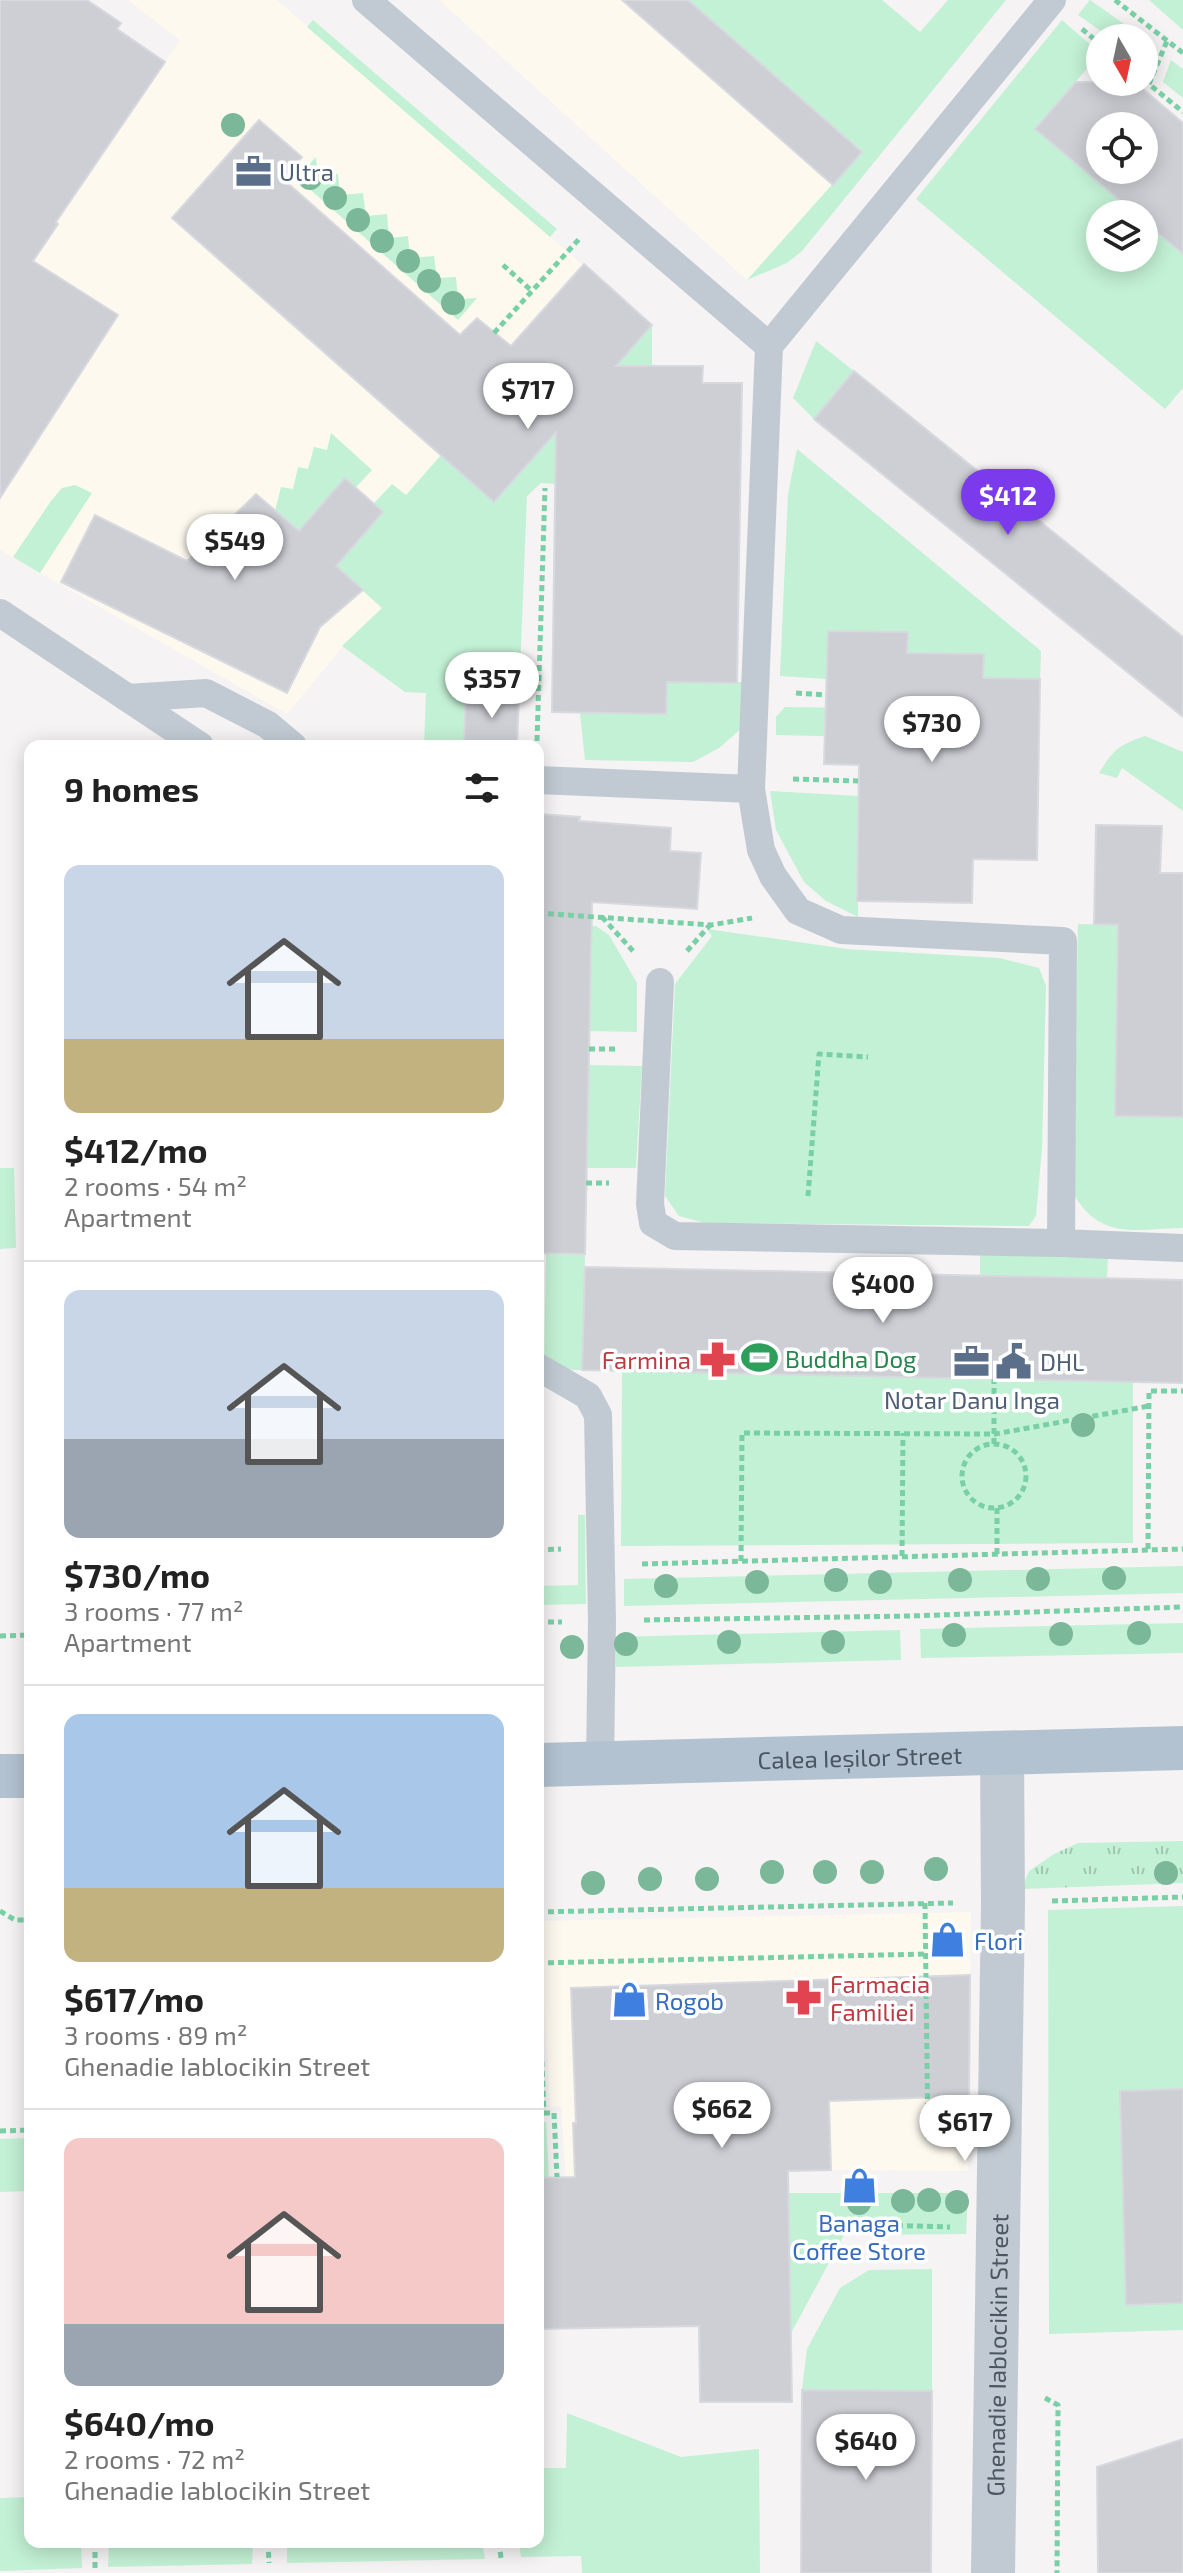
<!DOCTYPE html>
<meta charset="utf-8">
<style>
:root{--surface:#fff;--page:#f6f6f6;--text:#222;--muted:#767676;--line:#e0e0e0;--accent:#7c3aed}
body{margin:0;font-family:"Exo 2",sans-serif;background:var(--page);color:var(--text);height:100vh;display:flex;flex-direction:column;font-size:30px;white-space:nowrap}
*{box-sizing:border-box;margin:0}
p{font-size:26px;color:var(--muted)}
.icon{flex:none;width:44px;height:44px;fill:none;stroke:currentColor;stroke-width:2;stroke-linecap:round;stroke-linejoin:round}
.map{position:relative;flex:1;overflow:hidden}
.side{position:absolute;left:24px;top:740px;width:520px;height:1808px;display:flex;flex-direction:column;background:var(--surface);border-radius:16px;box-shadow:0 4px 20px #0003}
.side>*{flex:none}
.needle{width:52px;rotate:171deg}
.buttons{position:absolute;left:1086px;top:24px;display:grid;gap:16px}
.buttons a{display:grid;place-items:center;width:72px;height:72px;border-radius:50%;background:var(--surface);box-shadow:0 4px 20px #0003;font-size:40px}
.price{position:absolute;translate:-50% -68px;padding:0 18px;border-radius:28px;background:#fff;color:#222;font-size:26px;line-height:52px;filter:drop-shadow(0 2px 4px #0008)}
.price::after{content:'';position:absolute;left:50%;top:48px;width:24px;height:18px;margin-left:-12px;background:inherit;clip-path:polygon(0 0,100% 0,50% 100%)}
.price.on{background:var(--accent);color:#fff}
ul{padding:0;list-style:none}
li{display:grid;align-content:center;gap:16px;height:424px;padding:0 40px}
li+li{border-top:2px solid var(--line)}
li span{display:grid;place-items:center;height:248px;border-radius:16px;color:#555}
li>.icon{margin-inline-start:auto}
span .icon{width:144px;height:144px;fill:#fffc;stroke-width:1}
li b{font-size:34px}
h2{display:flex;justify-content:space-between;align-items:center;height:96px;padding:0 40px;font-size:34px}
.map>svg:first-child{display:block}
.commercial{fill:#fdf9ef}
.grass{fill:url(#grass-tufts)}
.green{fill:#c3f1d5}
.building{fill:#cdcfd5;stroke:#d7d9de;stroke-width:2;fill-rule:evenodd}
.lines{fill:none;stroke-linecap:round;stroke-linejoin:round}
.path{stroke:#7ad0a6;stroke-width:5;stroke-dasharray:6 4;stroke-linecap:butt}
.service{stroke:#c1cad2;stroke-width:28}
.minor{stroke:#c1cad2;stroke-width:44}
.primary{stroke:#b3c2d1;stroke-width:44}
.tree{fill:#7bb799}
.labels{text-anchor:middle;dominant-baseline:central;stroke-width:7;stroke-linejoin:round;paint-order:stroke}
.service-label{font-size:24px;fill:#4e5e75;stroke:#fff;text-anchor:start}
.leisure-label{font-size:24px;fill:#27864d;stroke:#fff;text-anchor:start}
.health-label{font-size:24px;fill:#be3a42;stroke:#fff;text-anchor:end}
.street-label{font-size:24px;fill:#4a5661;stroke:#fff}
.shop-label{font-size:24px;fill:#366cbe;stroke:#fff;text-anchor:start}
</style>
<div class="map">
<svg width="1183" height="2573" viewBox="0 0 1183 2573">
<defs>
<pattern id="grass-tufts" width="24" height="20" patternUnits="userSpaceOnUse" patternTransform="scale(2)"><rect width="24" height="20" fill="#c3f1d5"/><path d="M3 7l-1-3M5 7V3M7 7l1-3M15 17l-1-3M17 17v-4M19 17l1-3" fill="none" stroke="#a0c6b0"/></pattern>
</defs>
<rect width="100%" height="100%" fill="#f5f3f3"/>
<g class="commercial">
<path d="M128,0h149l375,325 -158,177 -151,144 -56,68 -287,-164v-240l65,-102 115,-168z"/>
<path d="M439,0h249l174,152 -115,128z"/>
<path d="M971,1912l-3,259 -137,-1 -265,8 -5,-72 -11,1 -7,-117h-5v-69z"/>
</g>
<path class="grass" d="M1183,1841v42l-161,6 7,-18 25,-17 24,-11z"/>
<g class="green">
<path d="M688,0h194l38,32 28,-32h58l-204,251 -15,12 -40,17 114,-128z"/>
<path d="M1090,0l54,38h-33l-33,-23z"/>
<path d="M1149,0h34v30z"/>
<path d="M313,20l244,209 -7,8 -243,-210z"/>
<path d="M1062,20l38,33 -64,76 100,85h-36v44h44v-37l39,33v134l-18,21 -249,-210z"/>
<path d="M1171,60l12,9v29l-20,-16z"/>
<path d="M316,157l2,19 20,-2 2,21 23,-2 3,23 21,-2 2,24 19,-2 2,22 24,-2 3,22 19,-1 2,22 19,-1 -19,22 -161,-142z"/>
<path d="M652,325v41l-96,118 -15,-1 -14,13 -8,199 -53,-1 -2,52h-40l2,-53 -21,-1 -63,-46 40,-38 -58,-52 68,-72 14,11 35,-40 54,47z"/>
<path d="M816,341l38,30 -40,48 -21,-21z"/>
<path d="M331,433l41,37 -65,70 -32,-29 6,-24 12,2 5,-22 10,2 6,-22 13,3z"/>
<path d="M797,449l244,202 -1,28 -57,-1 1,-23 -77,-2v-21l-79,-1 -1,48 -47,-3 8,-182z"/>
<path d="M75,485l17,8 -52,80 -27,-16 38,-56 11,-13z"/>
<path d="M667,682h76v45l-24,21 -26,14 -108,-2 -5,-47 86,1z"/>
<path d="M785,707l71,1v29l-80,-2v-18z"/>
<path d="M1145,736l38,16v59l-61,-43 -5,10 -18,-5c15,-24 20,-28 46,-37z"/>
<path d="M770,791l88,5v121l-32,-16 -22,-19 -28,-52z"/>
<path d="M538,924l58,2 13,9 28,48v49l-48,-1z"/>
<path d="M1078,924l40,1 -3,191 68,1v111c-49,1 -84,13 -111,-37z"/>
<path d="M707,929l140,20 152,9 40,10 7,18 -4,162 -6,68 -7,10 -324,-3 -26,-7 -14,-20 10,-212 37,-48z"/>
<path d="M588,1065l54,1 -6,102h-49z"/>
<path d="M0,1168h14l2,80 -16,1z"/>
<path d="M980,1252l128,3 -1,24 -127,-3z"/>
<path d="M546,1254l39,1 -3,115 -38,-1z"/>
<path d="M622,1371l511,11v161l-512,3z"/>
<path d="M578,1515h7l1,89 -48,1v-19l40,-1z"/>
<path d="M1183,1566v27l-559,13v-27z"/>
<path d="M1183,1623v30l-262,5 -1,-29z"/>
<path d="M900,1630l1,30 -285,7v-30z"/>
<path d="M1183,1906v183l-63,3 6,212 57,-1v27l-134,4 -1,-424z"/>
<path d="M538,2122h8l3,56h-11z"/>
<path d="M30,2138v53l-30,1v-53z"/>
<path d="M788,2193h180l-2,41 -122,1 -54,100z"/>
<path d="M932,2269v122l-130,-1 5,-41 33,-61 29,-18z"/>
<path d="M567,2413l114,44 78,-8 1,124h-178l-1,-17 -60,1 -2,-15h19v-74h28z"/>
<path d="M30,2497v45h51l1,26 -82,3v-73z"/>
<path d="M109,2542h144l-1,22 -144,3z"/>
<path d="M287,2542h195l3,17 -198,4z"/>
</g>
<g class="building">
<path d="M0,0h87l34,23 -4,6 48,33 -109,160 2,2 -25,37 85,54 -118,183z"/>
<path d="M622,0h66l174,152 -29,33z"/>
<path d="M1076,82h59l48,41v131l-39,-33v-7h-8l-101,-85zM1100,126h44v44h-44z"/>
<path d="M259,120l43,37 -19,22 177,156 17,-17 34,28 73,-82 68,61 -36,41h87l-1,17h40l-5,300 -70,-1 -1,32 -114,-2 4,-280 -62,70 -322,-284z"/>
<path d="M854,371l329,266v80l-369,-298z"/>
<path d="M345,478l38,34 -47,54 27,24 -43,37 -33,66 -226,-111 34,-67 92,46 69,-67 43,37z"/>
<path d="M828,631l80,1 -1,21 77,1 -1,24 57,1 -3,181 -64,-1 -1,44 -115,-2 2,-136 -35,-1z"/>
<path d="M466,693l53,2 -2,51 -53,-2z"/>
<path d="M538,814l42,3 -1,4 92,7 -1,23 31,2 -4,56 -105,-7 -7,352 -47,-1z"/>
<path d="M1096,825l66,1 -2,47h23v244l-68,-1 3,-191 -24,-1z"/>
<path d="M585,1267l598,13v103l-601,-13z"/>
<path d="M970,1975l-1,121 -140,5 2,69 -43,1 4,231h-92l-1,-76 -161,3v-151l37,-1 -2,-54h3l-5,-135z"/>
<path d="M1183,2089v214l-57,2 -6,-214z"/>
<path d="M802,2390l130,1 -1,182h-130z"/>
<path d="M1183,2439v134h-85l-1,-106z"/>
</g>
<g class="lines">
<g class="path">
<path d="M1115,0l68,53"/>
<path d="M1082,29l18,15"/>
<path d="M1144,80l39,32"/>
<path d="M1149,84l18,-43"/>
<path d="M503,265l29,26"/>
<path d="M494,333l86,-95"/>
<path d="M796,693l30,2"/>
<path d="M537,741l8,-253"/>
<path d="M793,779l65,2"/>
<path d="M538,913l173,12 41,-7"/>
<path d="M602,917l31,34"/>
<path d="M687,951l23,-26"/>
<path d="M589,1049h27"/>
<path d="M586,1183h23"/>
<path d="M808,1196l11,-142 49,3"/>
<circle cx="994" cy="1476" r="32"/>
<path d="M994,1444v-65"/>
<path d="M1148,1549l1,-158h34"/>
<path d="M538,1550l23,-1"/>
<path d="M997,1554v-46"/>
<path d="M902,1556l1,-123"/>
<path d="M741,1561l1,-128 253,1 154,-28"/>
<path d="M642,1564l541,-15"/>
<path d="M644,1620l265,-4 274,-9"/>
<path d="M538,1622h24"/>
<path d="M0,1636l30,-1"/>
<path d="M1052,1901l131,-4"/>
<path d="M925,1903l3,240"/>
<path d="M0,1911l15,9h15"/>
<path d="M538,1912l415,-9"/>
<path d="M538,1963l387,-9"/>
<path d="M538,1971l6,142 -6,1"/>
<path d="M544,2113h10l3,64"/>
<path d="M0,2131l30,-1"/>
<path d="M847,2224l103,3"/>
<path d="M1045,2398l13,7 -1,168"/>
<path d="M95,2542v26"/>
<path d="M268,2542l1,21"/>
<path d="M499,2542l2,16"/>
</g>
<g class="service">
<path d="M366,0l403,346"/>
<path d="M1052,0l-283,346 -18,443 10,61 12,26 25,35 43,19 222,11 -2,302 122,5"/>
<path d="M0,613l200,133"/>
<path d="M128,698l78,-5 62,32 25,21"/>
<path d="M538,780l213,9"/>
<path d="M660,982l-10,222 3,19 22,13 386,7"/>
<path d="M538,1367l50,29 10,19 4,206 -2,143"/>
</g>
<path class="minor" id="s1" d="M993,2573l10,-670 -1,-150"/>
<g class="primary">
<path id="s2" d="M538,1765l645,-17"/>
<path d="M0,1776h30"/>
</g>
</g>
<g class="tree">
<circle cx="233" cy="125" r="12"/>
<circle cx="310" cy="178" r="12"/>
<circle cx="335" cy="198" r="12"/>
<circle cx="358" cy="220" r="12"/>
<circle cx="382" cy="241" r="12"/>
<circle cx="408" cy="261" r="12"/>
<circle cx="429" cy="281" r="12"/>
<circle cx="453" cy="303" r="12"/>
<circle cx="1083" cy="1425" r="12"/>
<circle cx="1114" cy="1578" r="12"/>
<circle cx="1038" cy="1579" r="12"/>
<circle cx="836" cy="1580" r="12"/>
<circle cx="960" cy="1580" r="12"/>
<circle cx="757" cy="1582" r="12"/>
<circle cx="880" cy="1582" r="12"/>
<circle cx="666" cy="1586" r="12"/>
<circle cx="1139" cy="1633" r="12"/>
<circle cx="1061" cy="1634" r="12"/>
<circle cx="954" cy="1635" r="12"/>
<circle cx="729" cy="1642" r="12"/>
<circle cx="833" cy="1642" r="12"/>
<circle cx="626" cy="1644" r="12"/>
<circle cx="572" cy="1647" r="12"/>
<circle cx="936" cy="1869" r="12"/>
<circle cx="772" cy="1872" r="12"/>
<circle cx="825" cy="1872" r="12"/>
<circle cx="872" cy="1872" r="12"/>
<circle cx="1166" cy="1873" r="12"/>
<circle cx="650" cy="1879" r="12"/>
<circle cx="707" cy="1879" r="12"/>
<circle cx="593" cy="1883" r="12"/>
<circle cx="929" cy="2200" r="12"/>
<circle cx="903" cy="2201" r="12"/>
<circle cx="957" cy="2202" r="12"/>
<circle cx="859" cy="2203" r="12"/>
</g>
<defs>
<symbol id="office-bare" viewBox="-9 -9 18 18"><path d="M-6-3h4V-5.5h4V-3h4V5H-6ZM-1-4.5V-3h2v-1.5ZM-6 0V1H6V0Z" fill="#5c6f8a" stroke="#fff" stroke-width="2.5" paint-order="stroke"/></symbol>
<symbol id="stadium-bare" viewBox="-9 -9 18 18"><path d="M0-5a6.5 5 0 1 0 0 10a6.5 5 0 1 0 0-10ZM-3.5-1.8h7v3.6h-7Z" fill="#2e9e5b" stroke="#fff" stroke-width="2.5" paint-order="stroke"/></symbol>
<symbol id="pharmacy-bare" viewBox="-9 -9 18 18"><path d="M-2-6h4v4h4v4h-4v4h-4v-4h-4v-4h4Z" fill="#e0444e" stroke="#fff" stroke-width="2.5" paint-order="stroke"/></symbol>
<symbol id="civic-bare" viewBox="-9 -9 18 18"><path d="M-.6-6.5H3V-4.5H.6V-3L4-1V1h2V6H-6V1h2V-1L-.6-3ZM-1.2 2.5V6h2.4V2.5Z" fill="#5c6f8a" stroke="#fff" stroke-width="2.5" paint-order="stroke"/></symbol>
<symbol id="shop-bare" viewBox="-9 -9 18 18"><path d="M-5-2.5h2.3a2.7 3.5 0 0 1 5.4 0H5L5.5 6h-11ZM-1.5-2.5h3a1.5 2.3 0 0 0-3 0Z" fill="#3f7fe0" stroke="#fff" stroke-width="2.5" paint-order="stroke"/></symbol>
</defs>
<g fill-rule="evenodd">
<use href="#office-bare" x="228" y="146" width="51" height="51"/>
<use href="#stadium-bare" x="734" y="1332" width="51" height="51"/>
<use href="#pharmacy-bare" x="692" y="1334" width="51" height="51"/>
<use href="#civic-bare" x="988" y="1336" width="51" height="51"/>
<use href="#office-bare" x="946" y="1336" width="51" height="51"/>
<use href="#shop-bare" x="922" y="1914" width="51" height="51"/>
<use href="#pharmacy-bare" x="778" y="1972" width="51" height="51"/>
<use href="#shop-bare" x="604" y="1974" width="51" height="51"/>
<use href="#shop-bare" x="834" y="2160" width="51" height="51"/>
</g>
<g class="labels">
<g class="service-label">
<text x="279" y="171">Ultra</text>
<text x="1040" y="1361">DHL</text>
<text x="972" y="1399" text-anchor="middle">Notar Danu Inga</text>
</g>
<g class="leisure-label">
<text x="785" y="1358">Buddha Dog</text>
</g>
<g class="health-label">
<text x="691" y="1359">Farmina</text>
<text x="830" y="1983" text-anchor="start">Farmacia<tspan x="830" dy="28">Familiei</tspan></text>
</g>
<g class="street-label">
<text stroke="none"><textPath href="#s2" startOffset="322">Calea Ieșilor Street</textPath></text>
<text stroke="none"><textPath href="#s1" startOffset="218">Ghenadie Iablocikin Street</textPath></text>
</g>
<g class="shop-label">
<text x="974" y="1940">Flori</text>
<text x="655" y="2000">Rogob</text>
<text x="859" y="2222" text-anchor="middle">Banaga<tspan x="859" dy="28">Coffee Store</tspan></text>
</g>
</g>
</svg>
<div class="buttons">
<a><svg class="needle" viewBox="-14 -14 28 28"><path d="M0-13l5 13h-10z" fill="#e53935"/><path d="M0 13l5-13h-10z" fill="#767676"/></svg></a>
<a><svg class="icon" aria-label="locate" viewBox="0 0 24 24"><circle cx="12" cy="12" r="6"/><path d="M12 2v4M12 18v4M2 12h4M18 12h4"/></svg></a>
<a><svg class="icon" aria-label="layers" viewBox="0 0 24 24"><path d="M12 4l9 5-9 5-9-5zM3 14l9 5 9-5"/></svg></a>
</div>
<b class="price" style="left:528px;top:431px">$717</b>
<b class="price on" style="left:1008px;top:537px">$412</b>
<b class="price" style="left:235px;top:582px">$549</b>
<b class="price" style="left:492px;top:720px">$357</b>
<b class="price" style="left:932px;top:764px">$730</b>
<b class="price" style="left:883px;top:1325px">$400</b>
<b class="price" style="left:722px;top:2150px">$662</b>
<b class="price" style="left:965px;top:2163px">$617</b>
<b class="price" style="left:866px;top:2482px">$640</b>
<section class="side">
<h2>9 homes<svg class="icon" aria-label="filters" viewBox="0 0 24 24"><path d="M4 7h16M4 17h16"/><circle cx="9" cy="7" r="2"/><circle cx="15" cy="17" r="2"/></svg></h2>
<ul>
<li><span style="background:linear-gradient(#c9d6e8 70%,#c2b280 0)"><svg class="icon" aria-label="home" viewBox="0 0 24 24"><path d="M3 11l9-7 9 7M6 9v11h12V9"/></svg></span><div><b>$412/mo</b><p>2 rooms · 54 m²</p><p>Apartment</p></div></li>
<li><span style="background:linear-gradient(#c9d6e8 60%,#9aa5b1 0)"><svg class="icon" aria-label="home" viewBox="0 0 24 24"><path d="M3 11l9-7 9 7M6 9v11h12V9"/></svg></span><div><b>$730/mo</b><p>3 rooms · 77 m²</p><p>Apartment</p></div></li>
<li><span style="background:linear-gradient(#a9c7e8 70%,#c2b280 0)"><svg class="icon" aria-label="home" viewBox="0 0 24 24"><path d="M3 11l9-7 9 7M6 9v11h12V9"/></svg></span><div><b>$617/mo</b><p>3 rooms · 89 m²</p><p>Ghenadie Iablocikin Street</p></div></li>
<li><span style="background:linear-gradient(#f6c9c9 75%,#9aa5b1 0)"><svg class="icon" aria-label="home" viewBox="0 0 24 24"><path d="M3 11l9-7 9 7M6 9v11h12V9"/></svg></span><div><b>$640/mo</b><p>2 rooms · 72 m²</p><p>Ghenadie Iablocikin Street</p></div></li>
</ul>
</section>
</div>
